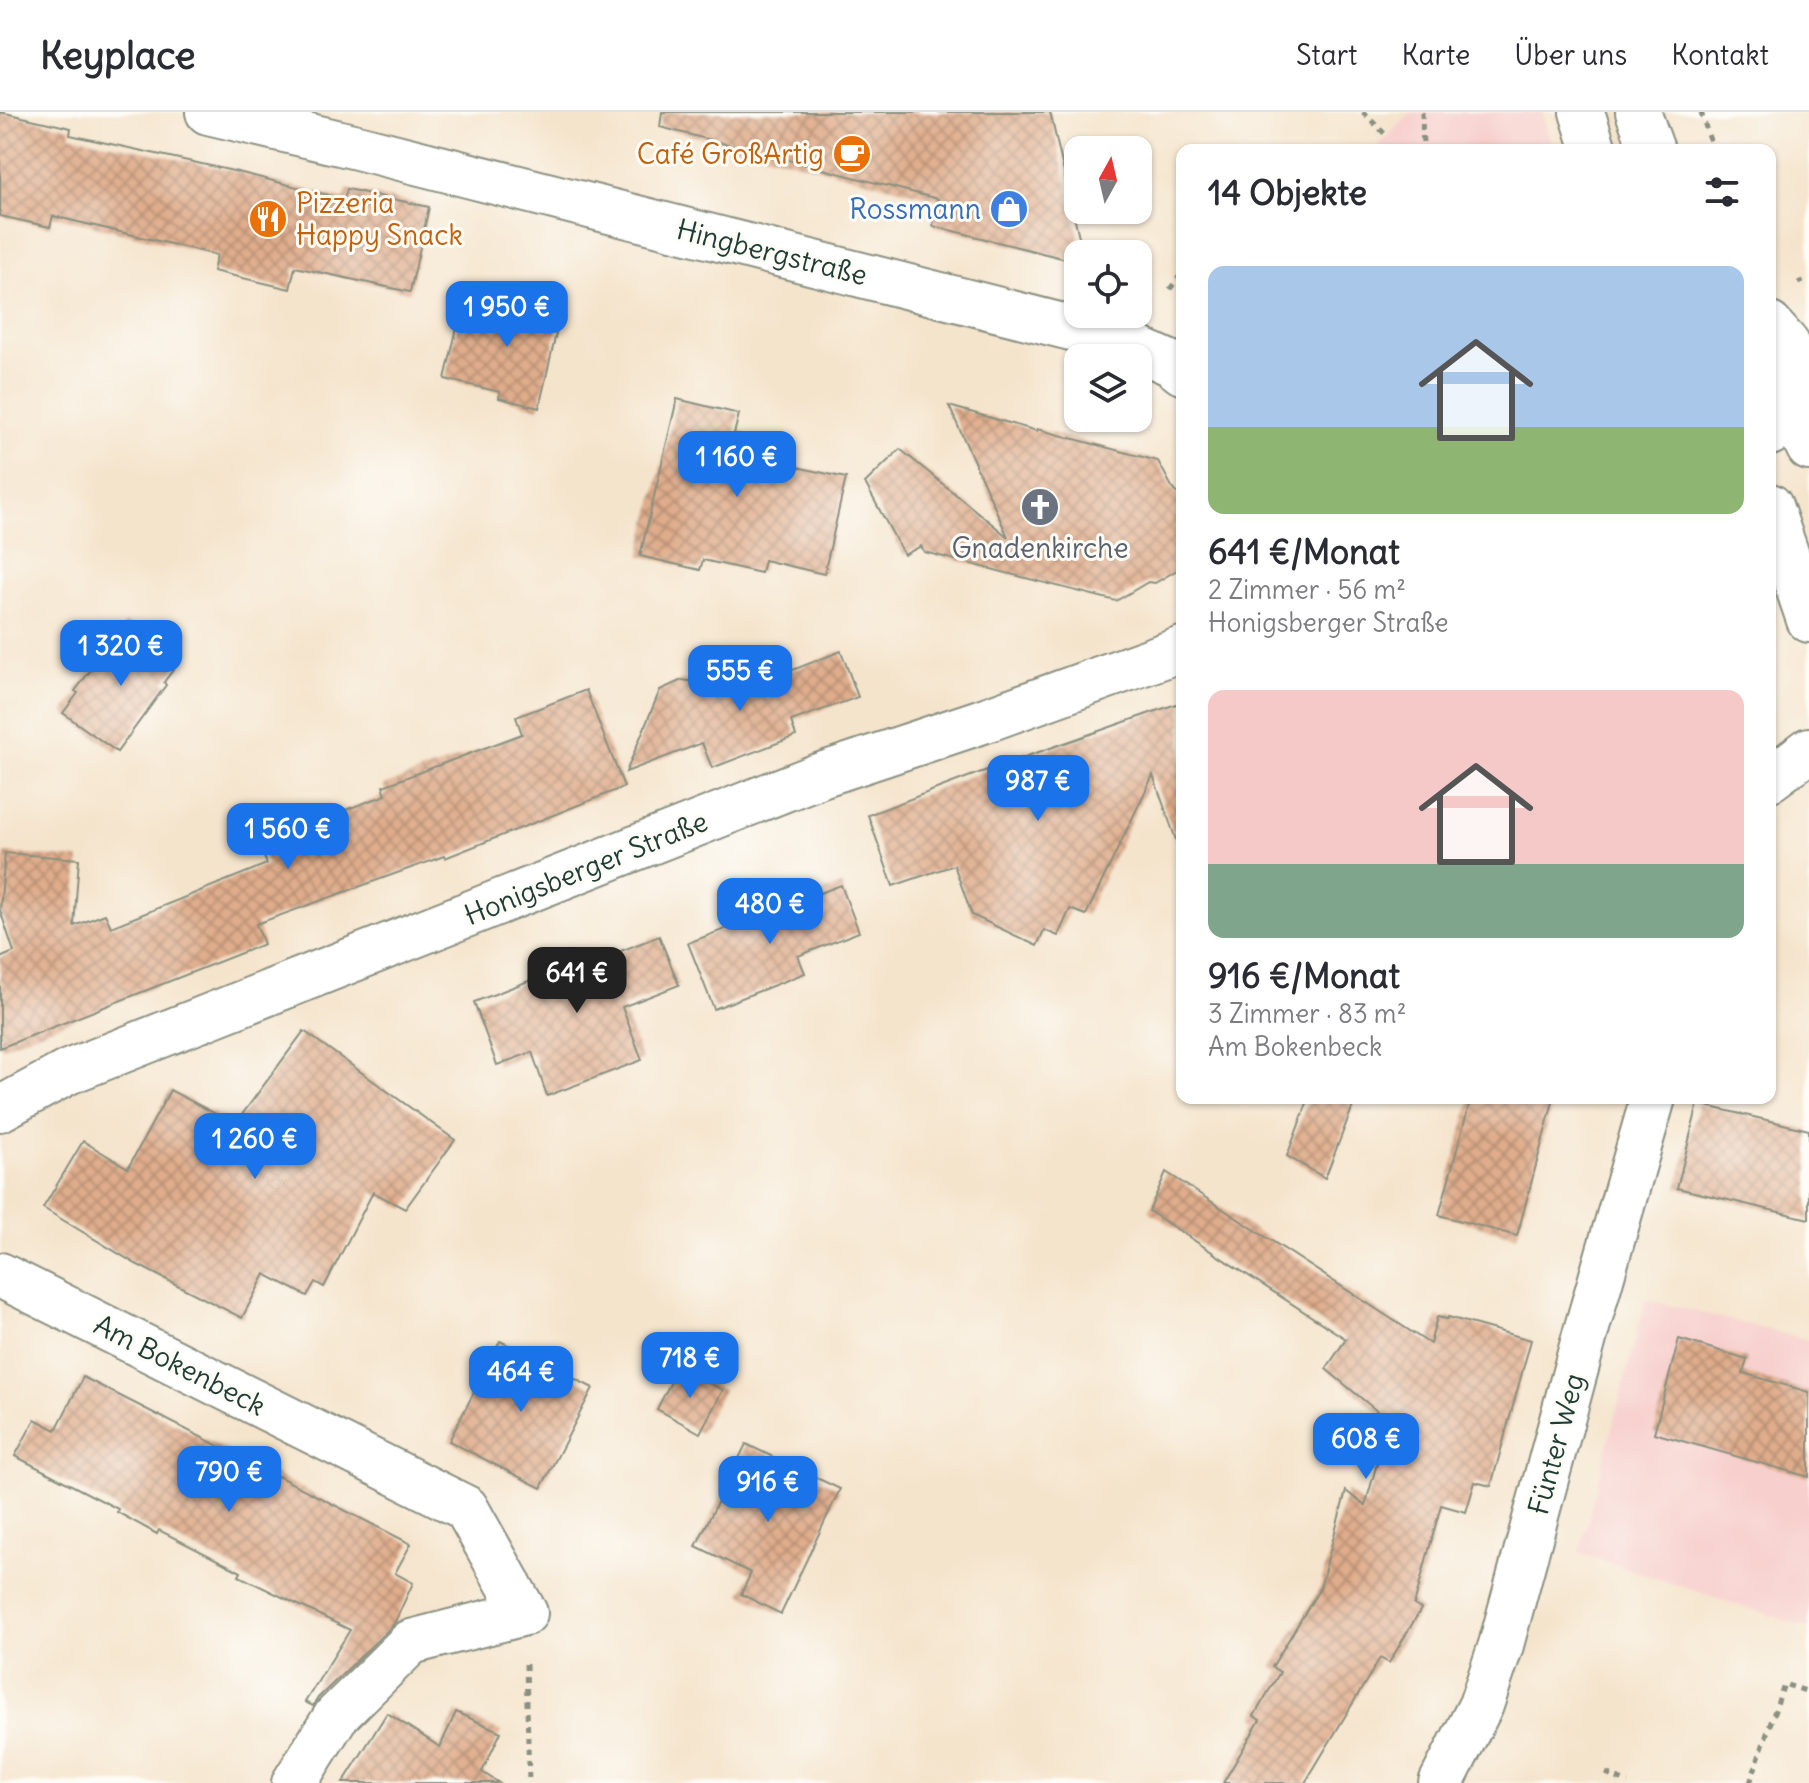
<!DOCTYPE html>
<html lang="de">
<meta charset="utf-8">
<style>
:root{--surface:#fff;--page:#f2f2f3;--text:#2b2b33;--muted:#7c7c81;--line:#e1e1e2;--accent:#1a73e8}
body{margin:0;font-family:Delius,sans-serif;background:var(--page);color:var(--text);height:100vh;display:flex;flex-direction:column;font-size:30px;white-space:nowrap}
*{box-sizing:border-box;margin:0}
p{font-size:26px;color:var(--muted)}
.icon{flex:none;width:44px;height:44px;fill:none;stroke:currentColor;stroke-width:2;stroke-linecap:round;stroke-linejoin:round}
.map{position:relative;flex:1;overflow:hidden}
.panel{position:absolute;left:1176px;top:32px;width:600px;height:960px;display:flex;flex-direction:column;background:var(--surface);border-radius:16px;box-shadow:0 2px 6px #0004}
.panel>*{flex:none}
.needle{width:52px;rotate:8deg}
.tools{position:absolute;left:1064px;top:24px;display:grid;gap:16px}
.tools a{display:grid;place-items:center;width:88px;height:88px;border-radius:16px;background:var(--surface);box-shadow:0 2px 6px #0004;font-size:40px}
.price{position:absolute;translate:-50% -68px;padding:0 18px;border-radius:16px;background:var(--accent);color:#fff;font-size:26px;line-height:52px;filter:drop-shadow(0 2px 4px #0008)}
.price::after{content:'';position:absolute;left:50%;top:48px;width:24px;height:18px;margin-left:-12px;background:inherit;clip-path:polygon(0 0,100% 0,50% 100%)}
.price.current{background:#222;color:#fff}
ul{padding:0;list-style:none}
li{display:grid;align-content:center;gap:16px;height:424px;padding:0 32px}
li span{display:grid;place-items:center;height:248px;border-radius:16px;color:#555}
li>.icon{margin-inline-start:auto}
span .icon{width:144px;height:144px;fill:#fffc;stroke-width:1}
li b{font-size:34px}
h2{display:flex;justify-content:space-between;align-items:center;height:96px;padding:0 32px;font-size:34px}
header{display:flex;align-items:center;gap:48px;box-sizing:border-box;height:112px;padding:0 40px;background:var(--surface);border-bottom:2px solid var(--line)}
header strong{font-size:38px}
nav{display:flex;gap:44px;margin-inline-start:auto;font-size:28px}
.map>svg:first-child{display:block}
.built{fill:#f7d0cd}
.building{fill:url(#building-cross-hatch)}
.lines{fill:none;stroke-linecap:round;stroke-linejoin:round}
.minor-casing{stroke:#8a9080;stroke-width:48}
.path{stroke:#8a9080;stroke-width:5;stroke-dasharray:6 6;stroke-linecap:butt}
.minor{stroke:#fff;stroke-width:44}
.labels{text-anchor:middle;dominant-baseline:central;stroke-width:6;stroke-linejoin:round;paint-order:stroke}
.food-label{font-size:28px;fill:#c56008;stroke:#fdfcf7;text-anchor:end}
.shop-label{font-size:28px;fill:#366cbe;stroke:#fdfcf7;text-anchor:end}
.street-label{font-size:28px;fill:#1f3d34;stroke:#fdfcf7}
.worship-label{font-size:28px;fill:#5b616d;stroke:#fdfcf7}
</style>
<header>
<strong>Keyplace</strong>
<nav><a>Start</a><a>Karte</a><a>Über uns</a><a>Kontakt</a></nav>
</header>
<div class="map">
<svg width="1809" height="1671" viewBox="0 0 1809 1671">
<defs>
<pattern id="building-cross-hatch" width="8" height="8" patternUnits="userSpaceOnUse" patternTransform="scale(2)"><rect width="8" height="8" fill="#e0ad8c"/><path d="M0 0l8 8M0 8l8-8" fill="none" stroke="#b58e73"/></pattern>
</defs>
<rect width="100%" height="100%" fill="#fdfcf7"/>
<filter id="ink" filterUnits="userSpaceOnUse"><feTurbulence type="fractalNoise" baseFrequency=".0125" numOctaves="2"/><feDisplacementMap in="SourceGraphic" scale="16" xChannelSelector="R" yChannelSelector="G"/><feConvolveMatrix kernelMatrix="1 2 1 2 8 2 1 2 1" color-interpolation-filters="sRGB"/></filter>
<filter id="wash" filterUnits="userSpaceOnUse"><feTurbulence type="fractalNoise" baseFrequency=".006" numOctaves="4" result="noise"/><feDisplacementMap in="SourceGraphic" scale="32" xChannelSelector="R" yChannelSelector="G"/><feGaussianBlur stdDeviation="1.8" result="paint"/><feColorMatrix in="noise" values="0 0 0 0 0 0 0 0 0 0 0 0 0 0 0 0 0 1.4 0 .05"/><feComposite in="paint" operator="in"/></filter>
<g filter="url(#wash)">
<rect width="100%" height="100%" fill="#f5e4cc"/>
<g class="built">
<path d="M1411,0h131l11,38h-179z"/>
<path d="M1646,1187l163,41v288l-230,-75z"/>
</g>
<g id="blocks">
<g class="building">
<path d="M0,0l71,16 -1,7 168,37 106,27 3,-10 82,18 -19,85 -115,-25 -5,22 -77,-18 4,-16 -164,-39 -3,11 -50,-11z"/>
<path d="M662,0h388l33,142h-5v8l-145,-36 5,-27 -278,-72z"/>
<path d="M495,179l67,16 -23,101 -40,-10 1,-6 -55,-13 14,-60 27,6z"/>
<path d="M677,287l62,15 -5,20 58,14 -4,17 58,13 -22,96 -60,-14 -3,13 -58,-13 -3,10 -60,-14z"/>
<path d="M949,294l88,25v-2l121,32 14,26 10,12v68l-27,16 -7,-1 -32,19 -192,-49 -3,-6 -17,9 -39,-72 35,-34 108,88z"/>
<path d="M126,511l53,39 -15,20 2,3 -49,67 -54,-39 15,-20 -3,-2z"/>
<path d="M841,539l17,46 -67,24 5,15 -84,32 -10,-25 -76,29 34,-82 22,-10 62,9z"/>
<path d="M586,578l38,97 -179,71 -1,-2 -188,68 8,20 -264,104v-90l14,-6 -14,-42 5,-57 74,6 -5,67 31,-12 6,13 156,-63 -9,-22 128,-47 -3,-9 139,-52 -6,-17z"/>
<path d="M1182,590v137l-6,1 -23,-65 -67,140 -16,-6 -12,27 -14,-6 -7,16 -65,-31 -18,-50 -61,21 -25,-71 108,-41z"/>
<path d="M841,773l18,47 -61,24 7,17 -91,36 -26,-66z"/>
<path d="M659,824l20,49 -57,22 20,53 -95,36 -15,-44 -35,13 -23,-63 127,-49 2,5z"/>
<path d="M304,919l151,109 -50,69 -32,-17 -49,95 -9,-5 -8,14 -42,-22 -23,44 -106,-54 -93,-56 40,-67 45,27 42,-78 65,34z"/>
<path d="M1309,986h47l-31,80 -38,-22z"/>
<path d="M1471,986h83l-37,138 -78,-21z"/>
<path d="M1698,992l111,26v89l-132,-31z"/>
<path d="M1166,1060l264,172 7,-27 10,2 1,-2 83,23 -40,146 -16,-4 -9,30 -25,-7 -27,100 7,4 -32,54 -9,-5 -75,125h-82l37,-63 -6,-4 26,-44 -8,-5 48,-79 26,-97 19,15 24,-85 -63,-52 20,-30 -197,-128z"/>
<path d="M1679,1227l68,20 -4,14 66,19v85l-155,-44z"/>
<path d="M500,1229l93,47 -52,100 -92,-47z"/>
<path d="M678,1256l45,22 -23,43 -43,-24z"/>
<path d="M83,1265l328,167 -16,29 18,10 -19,41 -76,74 -5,8 -8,-4 45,-72 -111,-54 2,-4 -82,-42 -2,4 -40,-22 1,-3 -103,-53 20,-37 21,11z"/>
<path d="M746,1332l94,45 -59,125 -40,-20 10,-21 -55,-27z"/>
<path d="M456,1600l45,20 -19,40 17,11h-156l44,-70 53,34z"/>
</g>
</g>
</g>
<g filter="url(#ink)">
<use href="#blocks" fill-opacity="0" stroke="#8a9080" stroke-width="2"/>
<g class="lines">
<defs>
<g id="minor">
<path d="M208,0l149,35 761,193 54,24 10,8"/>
<path d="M1582,0l12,38"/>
<path d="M1638,0l14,38"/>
<path d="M1770,213l17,19 8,31 -6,32 -19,26"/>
<path d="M1789,295l20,41"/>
<path d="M1770,394l39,114"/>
<path d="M1770,667l39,-29"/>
<path d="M0,997l68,-37 750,-296 165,-55 199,-72"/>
<path d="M0,1163l466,233 59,105 -114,29 -75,74 -42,67"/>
<path d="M1441,1671l40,-78 20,-60 87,-321 65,-226"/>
</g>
</defs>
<use href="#minor" class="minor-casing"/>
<g class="path">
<path d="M1363,0l24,24"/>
<path d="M1422,0l1,38"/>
<path d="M1701,0l12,38"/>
<path d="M1798,171l11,-5"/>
<path d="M1170,177l12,-16"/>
<path d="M526,1552l3,119"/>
<path d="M1606,1661l22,10"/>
<path d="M1750,1671l34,-99 25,8"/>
</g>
<use href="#minor" class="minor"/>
</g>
</g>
<defs>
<symbol id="cafe-disc" viewBox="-11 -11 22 22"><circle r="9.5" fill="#e8710a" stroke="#fdfcf7"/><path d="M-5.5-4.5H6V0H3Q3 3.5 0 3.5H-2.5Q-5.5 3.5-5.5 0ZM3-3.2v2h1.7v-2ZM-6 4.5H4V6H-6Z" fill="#fff"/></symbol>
<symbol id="shop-disc" viewBox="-11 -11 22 22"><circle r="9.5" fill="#3f7fe0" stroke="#fdfcf7"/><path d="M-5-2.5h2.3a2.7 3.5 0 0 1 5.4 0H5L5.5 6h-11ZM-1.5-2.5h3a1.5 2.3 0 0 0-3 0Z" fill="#fff"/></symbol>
<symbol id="restaurant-disc" viewBox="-11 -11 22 22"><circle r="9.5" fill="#e8710a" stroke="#fdfcf7"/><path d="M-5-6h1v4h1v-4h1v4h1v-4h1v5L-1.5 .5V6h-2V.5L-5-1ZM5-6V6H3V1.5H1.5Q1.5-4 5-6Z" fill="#fff"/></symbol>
<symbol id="church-disc" viewBox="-11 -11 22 22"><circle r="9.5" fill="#6b7280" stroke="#fdfcf7"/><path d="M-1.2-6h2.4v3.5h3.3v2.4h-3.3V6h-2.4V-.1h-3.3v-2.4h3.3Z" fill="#fff"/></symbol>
</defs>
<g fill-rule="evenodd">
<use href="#cafe-disc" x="830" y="20" width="44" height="44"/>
<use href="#shop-disc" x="987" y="75" width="44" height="44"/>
<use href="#restaurant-disc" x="246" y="85" width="44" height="44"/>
<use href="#church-disc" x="1018" y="373" width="44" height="44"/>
</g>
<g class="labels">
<g class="food-label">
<text x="824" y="42">Café GroßArtig</text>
<text x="296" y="91" text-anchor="start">Pizzeria<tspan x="296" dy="32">Happy Snack</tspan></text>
</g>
<g class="shop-label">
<text x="981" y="97">Rossmann</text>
</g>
<g class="street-label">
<text transform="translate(772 140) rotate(14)">Hingbergstraße</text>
<text transform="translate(586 756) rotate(-22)">Honigsberger Straße</text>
<text transform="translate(180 1253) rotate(27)">Am Bokenbeck</text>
<text transform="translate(1556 1332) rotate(-75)">Fünter Weg</text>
</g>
<g class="worship-label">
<text x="1040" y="436">Gnadenkirche</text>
</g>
</g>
</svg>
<div class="tools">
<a><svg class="needle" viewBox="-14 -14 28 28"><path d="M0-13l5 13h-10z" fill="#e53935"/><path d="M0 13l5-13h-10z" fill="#7c7c81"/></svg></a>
<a><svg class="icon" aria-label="locate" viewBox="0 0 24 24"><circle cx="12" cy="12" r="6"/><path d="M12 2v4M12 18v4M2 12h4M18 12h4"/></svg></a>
<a><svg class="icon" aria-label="layers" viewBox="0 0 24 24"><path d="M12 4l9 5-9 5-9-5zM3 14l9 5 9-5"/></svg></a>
</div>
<b class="price" style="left:507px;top:237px">1 950 €</b>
<b class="price" style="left:737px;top:387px">1 160 €</b>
<b class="price" style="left:121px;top:576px">1 320 €</b>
<b class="price" style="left:740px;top:601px">555 €</b>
<b class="price" style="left:1038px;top:711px">987 €</b>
<b class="price" style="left:288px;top:759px">1 560 €</b>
<b class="price" style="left:770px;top:834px">480 €</b>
<b class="price current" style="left:577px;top:903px">641 €</b>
<b class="price" style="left:255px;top:1069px">1 260 €</b>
<b class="price" style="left:690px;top:1288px">718 €</b>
<b class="price" style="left:521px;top:1302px">464 €</b>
<b class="price" style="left:1366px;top:1369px">608 €</b>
<b class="price" style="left:229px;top:1402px">790 €</b>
<b class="price" style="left:768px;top:1412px">916 €</b>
<section class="panel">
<h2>14 Objekte<svg class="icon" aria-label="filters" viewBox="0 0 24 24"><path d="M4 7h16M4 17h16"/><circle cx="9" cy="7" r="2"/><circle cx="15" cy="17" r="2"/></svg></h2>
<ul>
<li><span style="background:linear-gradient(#a9c7e8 65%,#8fb573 0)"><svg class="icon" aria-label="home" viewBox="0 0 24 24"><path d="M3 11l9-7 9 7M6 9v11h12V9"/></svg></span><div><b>641 €/Monat</b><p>2 Zimmer · 56 m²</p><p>Honigsberger Straße</p></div></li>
<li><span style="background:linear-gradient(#f6c9c9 70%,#7fa58c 0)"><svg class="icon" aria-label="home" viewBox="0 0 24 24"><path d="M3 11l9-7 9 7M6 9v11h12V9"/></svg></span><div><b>916 €/Monat</b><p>3 Zimmer · 83 m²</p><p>Am Bokenbeck</p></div></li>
</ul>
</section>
</div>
